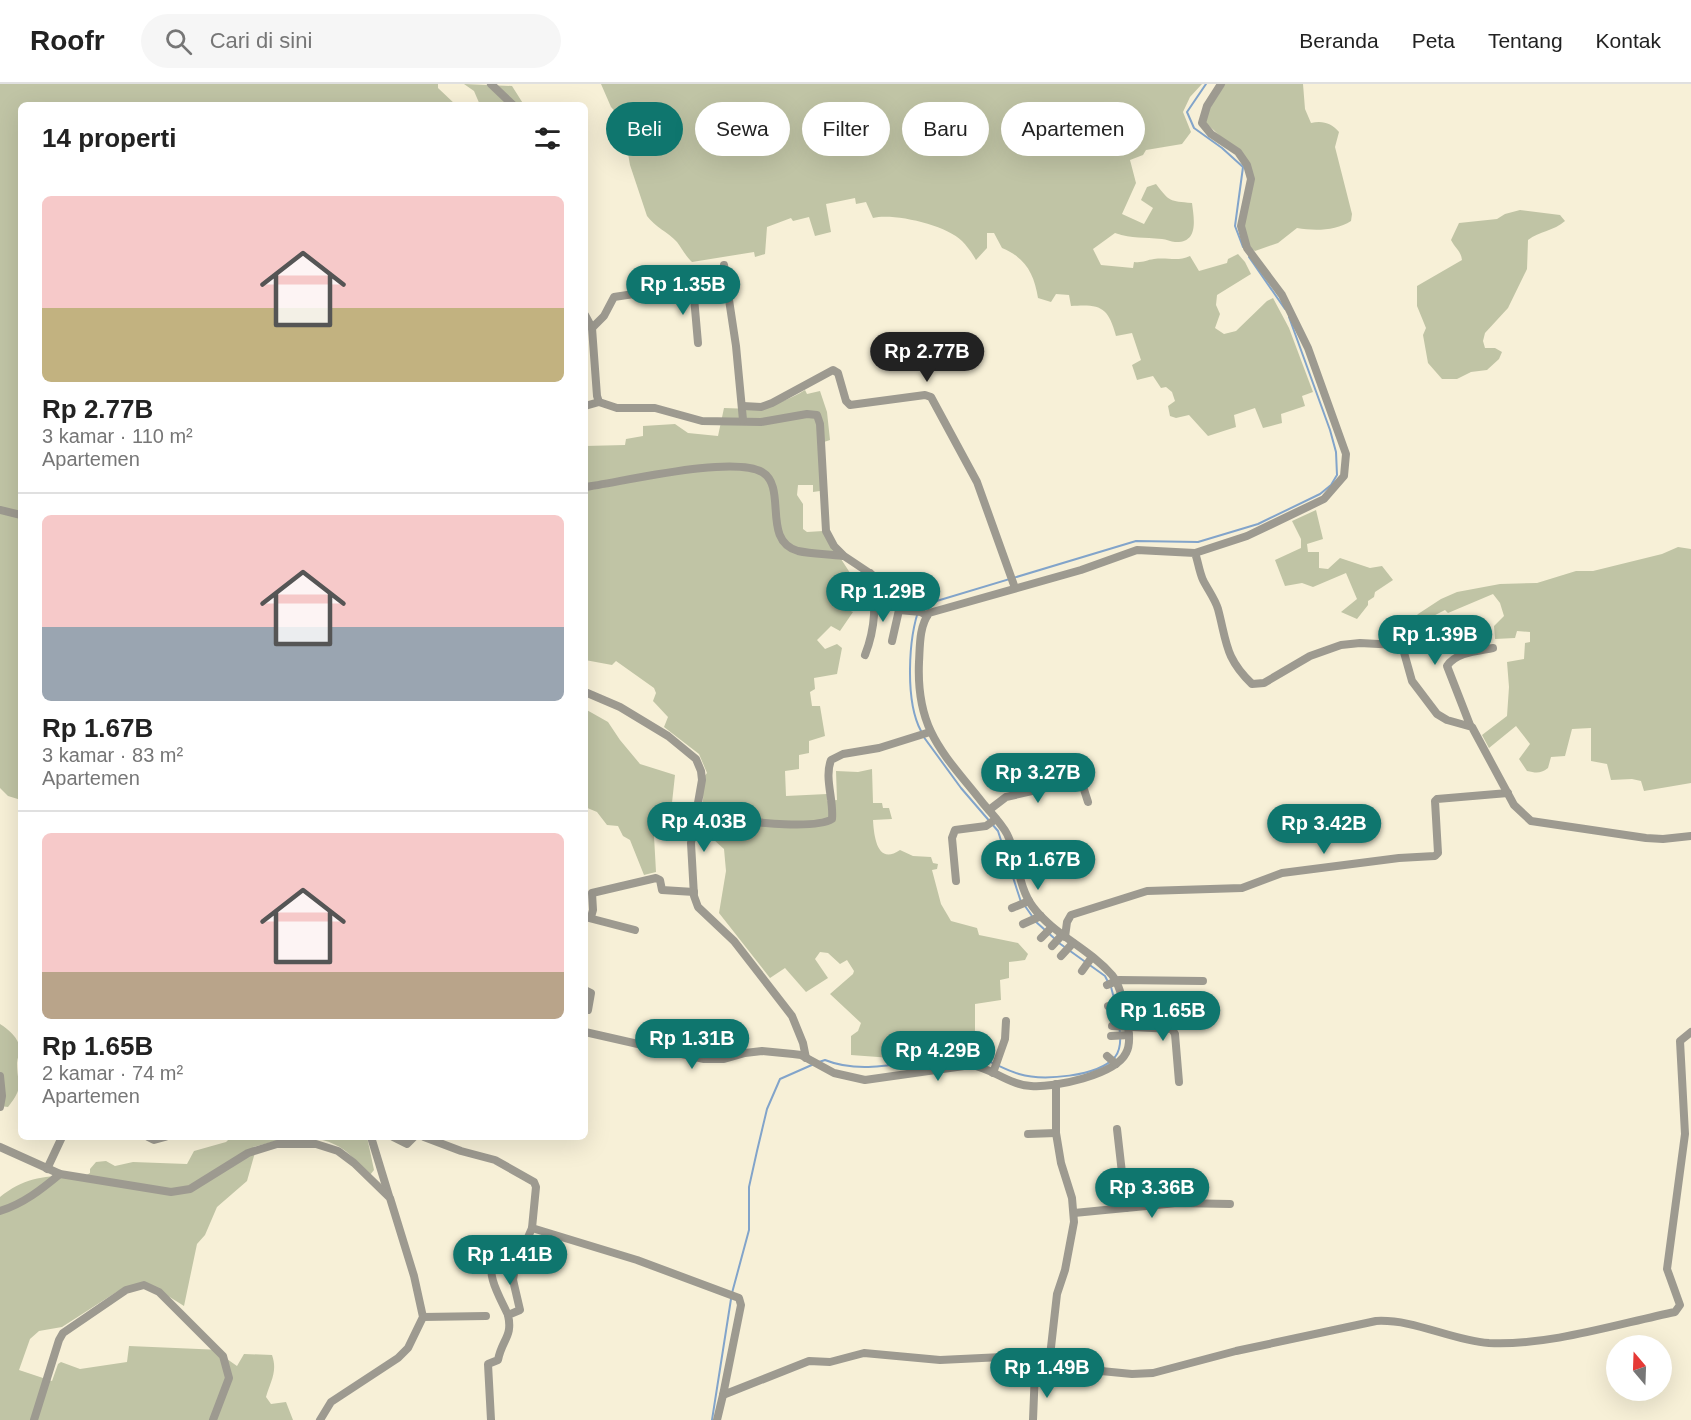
<!DOCTYPE html>
<html lang="id">
<meta charset="utf-8">
<style>
:root{--surface:#fff;--page:#f6f6f6;--text:#222;--muted:#767676;--line:#e0e0e0;--accent:#0f766e}
body{margin:0;font-family:Arial,sans-serif;background:var(--page);color:var(--text);height:100vh;display:flex;flex-direction:column;font-size:22px;white-space:nowrap}
*{box-sizing:border-box;margin:0}
p{font-size:20px;color:var(--muted)}
.icon{flex:none;width:33px;height:33px;fill:none;stroke:currentColor;stroke-width:2;stroke-linecap:round;stroke-linejoin:round}
.map{position:relative;flex:1;overflow:hidden}
.details{position:absolute;left:18px;top:18px;width:570px;height:1038px;display:flex;flex-direction:column;background:var(--surface);border-radius:9px;box-shadow:0 6px 24px #0002}
.details>*{flex:none}
.top-card{position:absolute;left:606px;top:18px;width:570px;height:54px;display:flex;gap:12px}
.needle{width:39px;rotate:341deg}
.controls{position:absolute;left:1606px;top:1251px;display:grid;gap:12px}
.controls a{display:grid;place-items:center;width:66px;height:66px;border-radius:50%;background:var(--surface);box-shadow:0 6px 24px #0002;font-size:30px}
.price{position:absolute;translate:-50% -51px;padding:0 14px;border-radius:21px;background:var(--accent);color:#fff;font-size:20px;line-height:39px;filter:drop-shadow(0 2px 3px #0008)}
.price::after{content:'';position:absolute;left:50%;top:36px;width:18px;height:14px;margin-left:-9px;background:inherit;clip-path:polygon(0 0,100% 0,50% 100%)}
.price.active{background:#222;color:#fff}
ul{padding:0;list-style:none}
li{display:grid;align-content:center;gap:12px;height:318px;padding:0 24px}
li+li{border-top:2px solid var(--line)}
li span{display:grid;place-items:center;height:186px;border-radius:9px;color:#555}
li>.icon{margin-inline-start:auto}
span .icon{width:108px;height:108px;fill:#fffc;stroke-width:1}
li b{font-size:26px}
h2{display:flex;justify-content:space-between;align-items:center;height:72px;padding:0 24px;font-size:26px}
.pill{padding:0 21px;border-radius:27px;background:var(--surface);box-shadow:0 6px 24px #0002;font-size:21px;line-height:54px}
.pill.active{background:var(--accent);color:#fff}
header{display:flex;align-items:center;gap:36px;box-sizing:border-box;height:84px;padding:0 30px;background:var(--surface);border-bottom:2px solid var(--line)}
header strong{font-size:28px}
nav{display:flex;gap:33px;margin-inline-start:auto;font-size:21px}
.search{width:420px;height:54px;background:var(--page);display:flex;align-items:center;gap:15px;box-sizing:border-box;padding:0 21px;border-radius:33px;color:var(--muted);font-size:22px}
.map>svg:first-child{display:block}
.green{fill:#c0c4a5}
.lines{fill:none;stroke-linecap:round;stroke-linejoin:round}
.stream{stroke:#82a4ca;stroke-width:2}
.minor{stroke:#9d9a90;stroke-width:8}
</style>
<header>
<strong>Roofr</strong>
<div class="search"><svg class="icon" aria-label="search" viewBox="0 0 24 24"><circle cx="10" cy="10" r="6"/><path d="M15 15l6 6"/></svg>Cari di sini</div>
<nav><a>Beranda</a><a>Peta</a><a>Tentang</a><a>Kontak</a></nav>
</header>
<div class="map">
<svg width="1691" height="1336" viewBox="0 0 1691 1336">
<rect width="100%" height="100%" fill="#f7f0d7"/>
<g class="green">
<path d="M0,0h438v4l18,17h-435v695l-13,-4 -8,-8z"/>
<path d="M464,0l48,2 12,19h-44l-6,-14z"/>
<path d="M601,0h601l-12,13 -7,15 8,20 -9,12 -36,6 -3,5 -13,5 6,23 -14,31 22,10 9,-16 -12,-8 6,-13 9,-3c14,18 13,17 36,19 2,16 7,40 -17,39 -4,0 -9,-3 -13,-3 -19,-2 -29,0 -47,-6l-22,16 8,16 32,3 1,-6c9,1 12,-2 20,-3 14,-2 23,3 36,-3l9,15 28,-8 1,-4 10,-5 7,8 6,12 -34,21 -1,10 4,9 -5,14 9,6 12,-3 31,-30 6,-3 16,30 24,64 -11,4 3,10 -24,8 1,9 -19,5 -8,-20 -21,7 2,12 -28,9 -19,-21 -13,3 -6,-2 -2,-10 7,-5 -3,-9 -6,-5 -5,1 -8,-12 -16,4 -5,-15 9,-5 -9,-27 -16,3c-8,-29 -15,-32 -45,-30l-2,-11 -13,-1 -5,8 -13,-4c-4,-24 -12,-40 -36,-50l-8,-15h-7v15l-11,12c-4,-7 -9,-14 -14,-19 -16,-16 -68,-28 -89,-23l-7,-16 -10,2 -1,-6 -29,6 5,28 -16,4 -6,-19 -16,4 -2,-3 -24,9 -2,27 -10,3 -1,-5 -62,10c-7,-7 -10,-13 -15,-20 -9,-10 -22,-15 -30,-26l-17,-51 -8,-46 -11,-12z"/>
<path d="M1225,0h78l2,25 6,14c11,-3 21,0 28,9l-4,15 17,67 -1,7c-15,10 -37,10 -54,7l-19,15 -23,8 -6,-4 -5,-21 6,-62 -45,-42 5,-15z"/>
<path d="M1520,126l40,5 5,6c-11,10 -26,10 -37,19l-1,29 -19,39 -23,25 -2,8 2,7h10l7,4 -3,7 -12,11 -16,2 -14,7h-15l-14,-16 -5,-28 3,-7 -9,-22v-20l45,-26c-1,-9 -7,-12 -11,-20l8,-17 38,-4 8,-5z"/>
<path d="M805,306l2,4 13,-3 7,21 3,28 -6,2 3,48 -14,2v-7h-15l-1,10 6,9v25l4,3 16,-1 29,45 -6,33 7,3 -13,19 -9,-5 -14,14 8,9 12,-5 5,4 -5,26 -23,4 1,11 -5,3 2,14h8l5,30 -16,5v12l-10,2v14l-14,2 1,25 41,-2v7l10,-1 -1,-29 22,1 14,-3 1,34h9l1,5h6l3,11 -19,1c1,16 4,46 27,30l13,6 18,1 2,6 5,1 -1,5 -5,1 9,34 10,17 26,7 2,7 39,8 10,11 -3,6 -16,2v16l-9,2 1,20 -26,4v28l-63,11 2,11 -9,5 -54,-4v-19l7,-5 3,-8 -31,-29 23,-20 1,-3 -7,-11 -7,4 -12,-11 -8,-1 -5,7 13,19 -22,14 -21,-24 -15,10 -51,-65 7,-42 -2,-22 -10,-9 -7,-13 -10,-1c3,-14 11,-30 2,-43l8,-10 -8,-19 -35,-27 4,-10 -15,-16 3,-8 -2,-5 -38,-27 -4,4 -27,-5v-214l40,-1 1,-6 17,-3v-10l32,-2 13,9 30,3 6,-28c31,2 55,-2 81,-18z"/>
<path d="M1316,426l7,29 -16,5 1,8h11v16l9,1 12,-11 30,10 12,-2 11,14 -18,12 -1,5 -6,4v4l-11,14 -16,-7 16,-13 -11,-26 -33,14 -11,-4 -17,3 -10,-26 26,-12v-9l-9,-18z"/>
<path d="M1678,463l13,2v234l-47,8 -3,-10 -9,-2 -21,1 -4,-16 -16,-3v-33l-19,1 -7,27 -14,1 -3,11c-8,6 -12,5 -21,3l-8,-12 11,-15 -14,-18 -27,22 -7,-13 25,-19 2,-29 -2,-25 17,-3 1,-16 5,-1v-10l-13,-1 -2,7 -20,1 -1,-13 10,-10 -4,-13 -7,-9 -45,19 -3,-3 -35,18 -2,-3 10,-11 23,-15 16,-7 43,-8 37,-1 39,-12h17l69,-17z"/>
<path d="M585,625l23,13 12,18 20,24 35,11 -4,37h19l-2,23 -34,1 2,36 -12,3 -14,-35 -7,-4 -5,-10 -11,-1 -10,-13 -12,-5z"/>
<path d="M0,940c8,5 19,14 20,25 0,5 -3,9 -3,14 0,22 8,23 -9,44l-8,-1z"/>
<path d="M231,1053h60l-38,10 1,9 -7,25 -30,26 -12,28 -8,9 -13,62 -35,-22 -31,7 -56,36 -23,4 -9,8 -11,31 33,11 6,-17 3,-2 19,7 47,-7 2,-16 93,4 5,9 10,7 7,-12 28,1c6,17 -2,27 -6,42l5,7 15,-2 7,18h-293v-223c27,-22 52,-22 85,-21l5,-3v-4l6,-7 10,-1 9,5 18,-4 54,2 7,-13 32,-9z"/>
<path d="M308,1053h59l7,33 -4,5c-22,-23 -29,-33 -62,-38z"/>
</g>
<g class="lines">
<g class="stream">
<path d="M1206,0l-19,28 7,16 28,20 21,19 -8,59 8,21"/>
<path d="M1249,173l36,52"/>
<path d="M921,647c-16,-30 -13,-93 -1,-125l216,-65 62,1 60,-18 62,-30 11,-9 6,-10 -1,-23 -6,-22 -41,-113"/>
<path d="M923,652l38,52 37,43 8,25"/>
<path d="M1008,778l13,40"/>
<path d="M1025,822l7,10"/>
<path d="M1035,837l20,18"/>
<path d="M1059,859l46,33 3,6"/>
<path d="M1111,903l4,15"/>
<path d="M958,971c23,-2 40,13 61,19 23,7 79,3 96,-17 10,-13 3,-35 1,-49"/>
<path d="M819,978l6,-2c39,16 87,0 128,-5"/>
<path d="M732,1209l17,-63v-43l8,-36 10,-42 13,-30 34,-15"/>
<path d="M712,1336l19,-121"/>
</g>
<g class="minor">
<path d="M491,0l22,21"/>
<path d="M724,181l2,15"/>
<path d="M693,202l5,57"/>
<path d="M585,231l7,13 5,68 2,6 18,6h38l47,13 59,1 46,-8 10,1 3,9 6,107 8,15 10,10 36,24 19,30 22,2 6,4"/>
<path d="M592,244l12,-12 10,-19 112,-17 10,66 7,74"/>
<path d="M585,322l14,-4"/>
<path d="M743,322l18,1 11,-4 61,-33 5,3 8,28 4,4 75,-10 6,2 46,85 38,106"/>
<path d="M585,403c37,-5 147,-32 177,-15 26,15 -1,69 36,79 14,3 31,3 45,5"/>
<path d="M0,426l21,5"/>
<path d="M1195,469l52,-17 77,-37 20,-23 2,-22 -38,-106 -26,-53 -35,-47 -6,-22 10,-47 -4,-14 -9,-13 -27,-18 -9,-11 5,-17 14,-22"/>
<path d="M892,557l7,-31"/>
<path d="M865,571c11,-28 12,-54 5,-82"/>
<path d="M585,608l35,15 48,29 28,23 5,12 1,9 -11,63 3,53 4,11 36,34 58,75 11,27 3,15"/>
<path d="M1470,641l-23,-59c9,-14 31,-15 46,-18"/>
<path d="M989,726l17,-13 75,-17 7,22"/>
<path d="M695,732c28,2 117,16 137,3 2,-19 -8,-41 -1,-59l12,-6 36,-6 51,-16"/>
<path d="M995,778l19,-5"/>
<path d="M956,797l-4,-43 3,-8 31,-4 10,-7"/>
<path d="M1012,824l17,-7"/>
<path d="M585,833l50,13"/>
<path d="M591,833l2,-7 -1,-17 64,-15 4,2 2,10 32,2"/>
<path d="M1023,840l18,-8"/>
<path d="M1065,853l2,-15 4,-7 76,-24 95,-3 40,-15 117,-15 36,-2 3,-3 -3,-52 2,-2 71,-6"/>
<path d="M1041,854l11,-11"/>
<path d="M1052,862l10,-11"/>
<path d="M1061,872l12,-13"/>
<path d="M1082,887l10,-14"/>
<path d="M1107,901l12,-5 84,1"/>
<path d="M585,906l6,3 -3,17"/>
<path d="M1108,922l15,-4"/>
<path d="M1112,942l60,3 3,5 4,48"/>
<path d="M585,948l119,27h20l21,-6 17,-2 31,3 8,1 33,18 31,7 106,-15c21,3 38,20 60,21 23,2 84,-11 95,-33 6,-11 2,-28 -1,-40 -2,-13 -5,-28 -13,-38 -23,-27 -58,-40 -79,-68 -16,-21 -14,-50 -26,-73 -6,-11 -17,-22 -25,-32 -39,-49 -66,-72 -63,-140 1,-16 0,-35 10,-49l152,-43 56,-20 58,3c3,8 4,18 8,27 5,10 12,19 15,29 9,34 7,49 34,75l12,-1 46,-27 31,-11 19,-2 37,2 6,4 9,32 25,33 10,6 25,7 42,78 17,16 115,17 17,1 28,-3"/>
<path d="M1111,952l18,-1"/>
<path d="M955,965l3,17"/>
<path d="M1107,972l9,8"/>
<path d="M993,989l12,-34 1,-18"/>
<path d="M0,992l2,20 -2,11"/>
<path d="M1117,1045l9,79"/>
<path d="M1028,1050l28,-1"/>
<path d="M148,1053l6,3 11,-3"/>
<path d="M371,1053l18,59"/>
<path d="M393,1053l14,7 7,-7"/>
<path d="M424,1053l37,14 34,9 39,22 2,5 -4,41 105,32 102,38 2,7 -18,90 86,-34 21,1 34,-9 76,7 81,-4 12,2 9,7"/>
<path d="M0,1063l60,27 111,18 19,-3 58,-36 29,-9h39l22,7 16,12 36,35 24,78 9,41 -15,31 -10,10 -67,44 -11,18"/>
<path d="M47,1085l15,-32"/>
<path d="M0,1127c23,-7 42,-22 60,-37"/>
<path d="M1074,1129l103,-10 53,1"/>
<path d="M494,1172c-9,19 6,41 14,59"/>
<path d="M423,1233l63,-1"/>
<path d="M1049,1281l8,-71 8,-24 9,-48 -2,-24 -11,-35 -5,-30v-49"/>
<path d="M34,1336l25,-80 4,-7 63,-43 18,-5 15,7 64,64 6,22 -16,42"/>
<path d="M491,1336l-3,-56 10,-4c4,-21 15,-23 10,-45l12,-5 -7,-30 2,-13 17,-39"/>
<path d="M717,1336l6,-25"/>
<path d="M1033,1336l2,-50 4,-5 93,9 21,-1 83,-22 140,-30c39,-2 74,19 113,22 60,3 128,-19 186,-31l5,-7 -13,-36 18,-135 -5,-93 11,-9"/>
</g>
</g>
</svg>
<div class="controls">
<a><svg class="needle" viewBox="-14 -14 28 28"><path d="M0-13l5 13h-10z" fill="#e53935"/><path d="M0 13l5-13h-10z" fill="#767676"/></svg></a>
</div>
<b class="price" style="left:683px;top:232px">Rp 1.35B</b>
<b class="price active" style="left:927px;top:299px">Rp 2.77B</b>
<b class="price" style="left:883px;top:539px">Rp 1.29B</b>
<b class="price" style="left:1435px;top:582px">Rp 1.39B</b>
<b class="price" style="left:1038px;top:720px">Rp 3.27B</b>
<b class="price" style="left:704px;top:769px">Rp 4.03B</b>
<b class="price" style="left:1324px;top:771px">Rp 3.42B</b>
<b class="price" style="left:1038px;top:807px">Rp 1.67B</b>
<b class="price" style="left:1163px;top:958px">Rp 1.65B</b>
<b class="price" style="left:692px;top:986px">Rp 1.31B</b>
<b class="price" style="left:938px;top:998px">Rp 4.29B</b>
<b class="price" style="left:1152px;top:1135px">Rp 3.36B</b>
<b class="price" style="left:510px;top:1202px">Rp 1.41B</b>
<b class="price" style="left:1047px;top:1315px">Rp 1.49B</b>
<div class="top-card">
<a class="pill active">Beli</a>
<a class="pill">Sewa</a>
<a class="pill">Filter</a>
<a class="pill">Baru</a>
<a class="pill">Apartemen</a>
</div>
<section class="details">
<h2>14 properti<svg class="icon" aria-label="filters" viewBox="0 0 24 24"><path d="M4 7h16M4 17h16"/><circle cx="9" cy="7" r="2"/><circle cx="15" cy="17" r="2"/></svg></h2>
<ul>
<li><span style="background:linear-gradient(#f6c9c9 60%,#c2b280 0)"><svg class="icon" aria-label="home" viewBox="0 0 24 24"><path d="M3 11l9-7 9 7M6 9v11h12V9"/></svg></span><div><b>Rp 2.77B</b><p>3 kamar · 110 m²</p><p>Apartemen</p></div></li>
<li><span style="background:linear-gradient(#f6c9c9 60%,#9aa5b1 0)"><svg class="icon" aria-label="home" viewBox="0 0 24 24"><path d="M3 11l9-7 9 7M6 9v11h12V9"/></svg></span><div><b>Rp 1.67B</b><p>3 kamar · 83 m²</p><p>Apartemen</p></div></li>
<li><span style="background:linear-gradient(#f6c9c9 75%,#b9a48a 0)"><svg class="icon" aria-label="home" viewBox="0 0 24 24"><path d="M3 11l9-7 9 7M6 9v11h12V9"/></svg></span><div><b>Rp 1.65B</b><p>2 kamar · 74 m²</p><p>Apartemen</p></div></li>
</ul>
</section>
</div>
